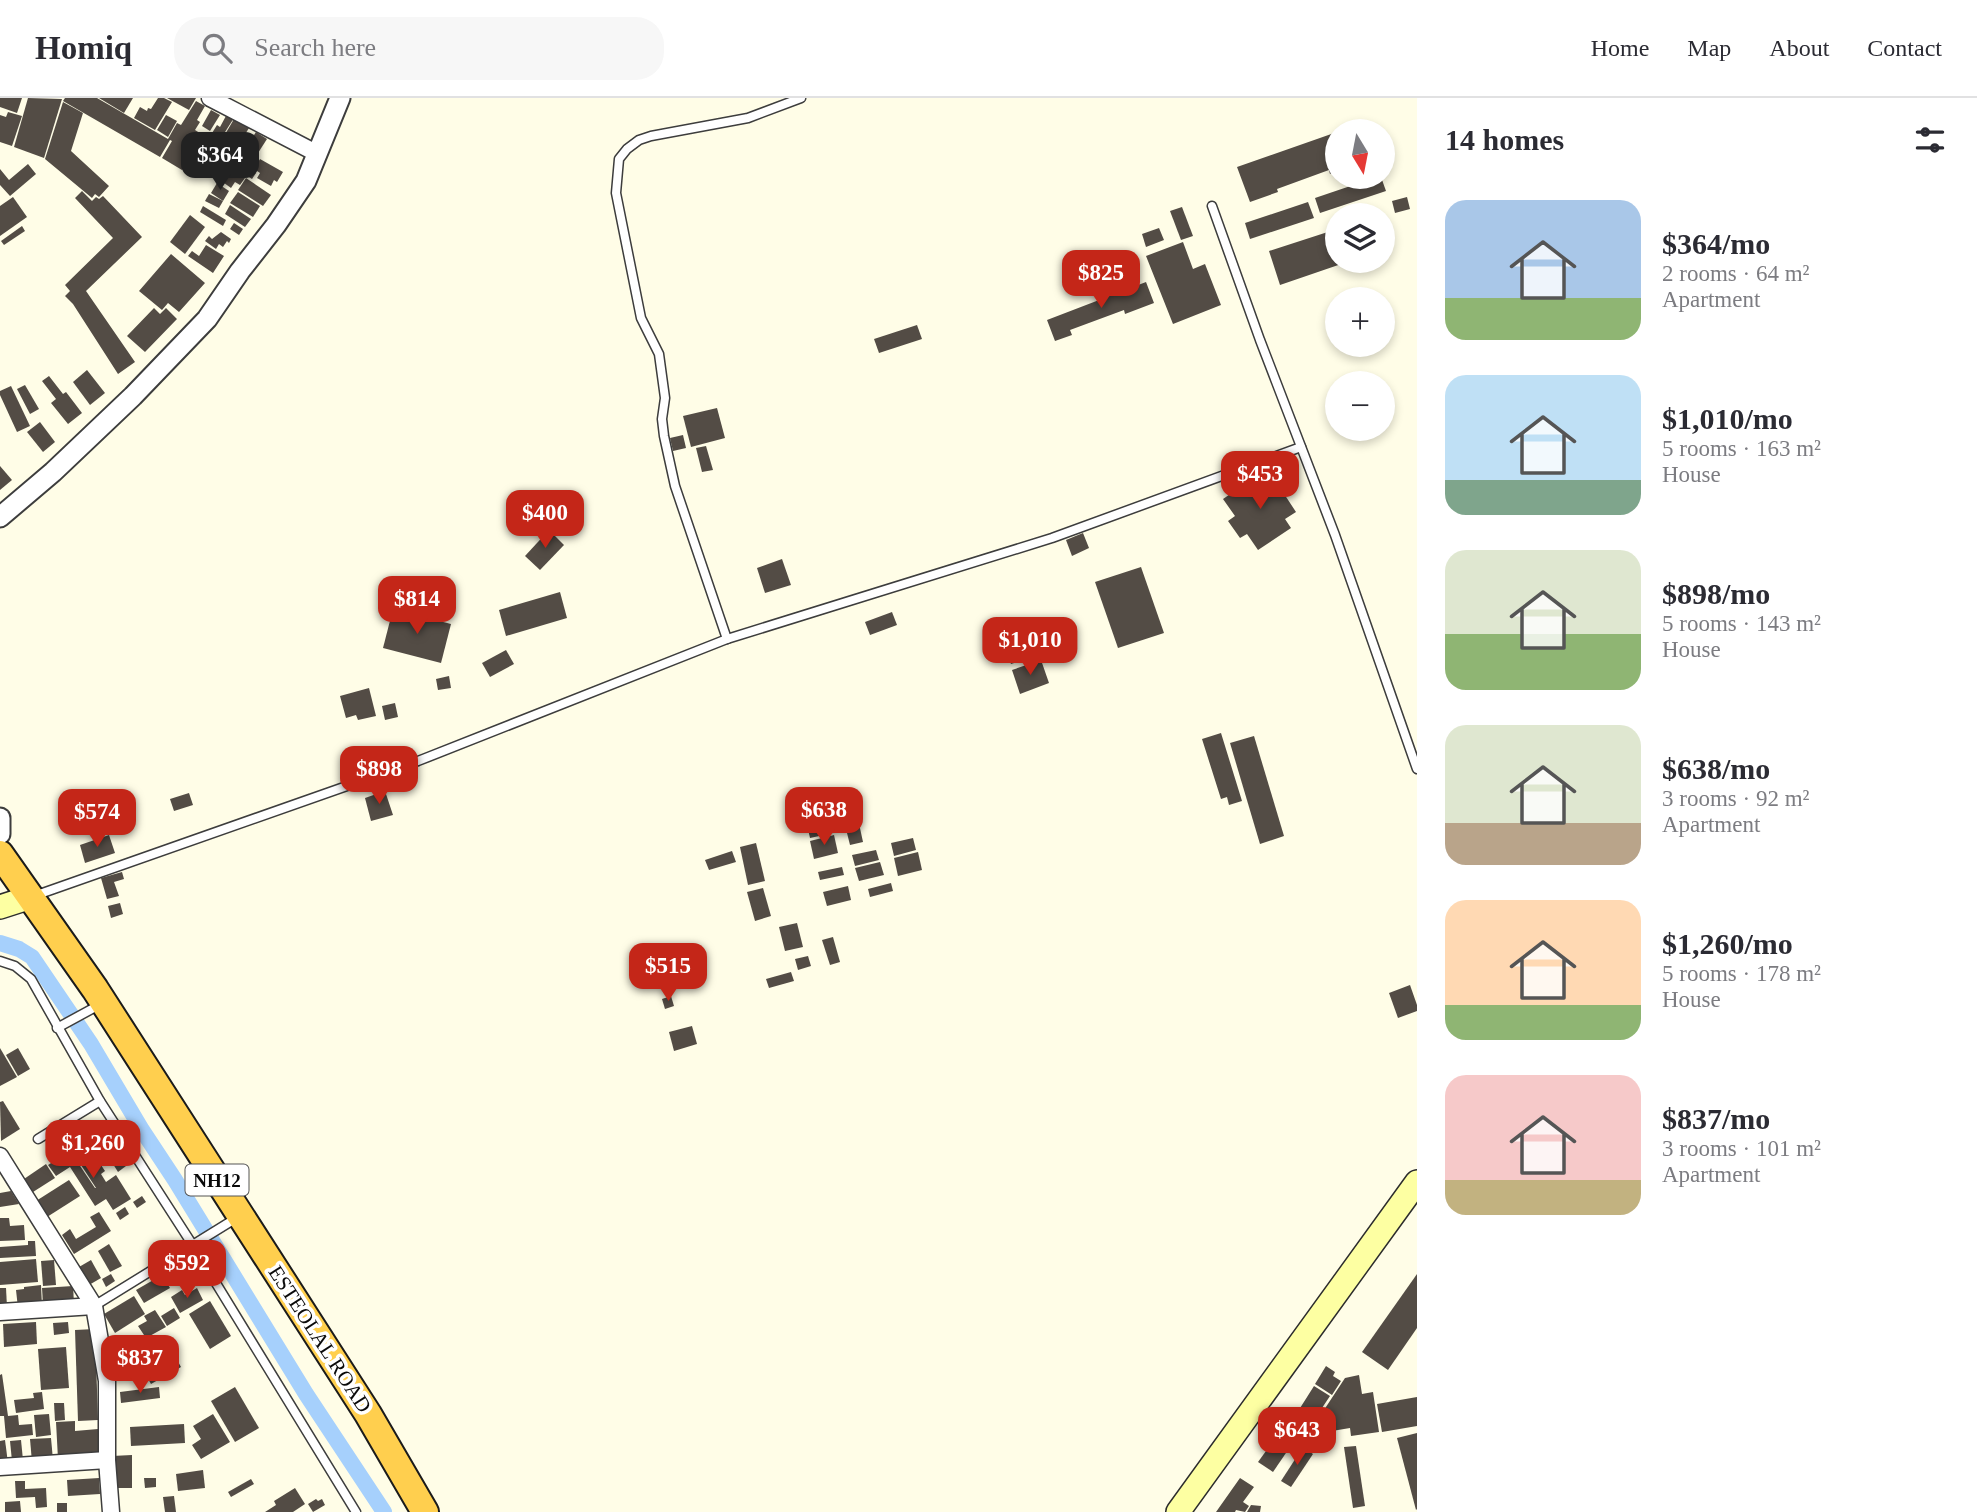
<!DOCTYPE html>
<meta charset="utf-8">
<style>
:root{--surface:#fff;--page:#f7f7f7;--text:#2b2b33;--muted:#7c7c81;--line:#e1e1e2;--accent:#c42618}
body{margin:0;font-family:"Times New Roman",serif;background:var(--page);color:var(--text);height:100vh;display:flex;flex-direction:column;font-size:26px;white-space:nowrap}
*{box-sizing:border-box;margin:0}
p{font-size:23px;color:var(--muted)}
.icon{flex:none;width:38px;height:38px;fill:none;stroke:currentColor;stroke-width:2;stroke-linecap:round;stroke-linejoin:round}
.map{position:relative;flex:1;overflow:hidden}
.side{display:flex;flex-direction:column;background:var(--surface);width:560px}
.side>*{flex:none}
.needle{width:46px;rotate:170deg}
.tools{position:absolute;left:1325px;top:21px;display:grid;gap:14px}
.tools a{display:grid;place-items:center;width:70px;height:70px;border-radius:50%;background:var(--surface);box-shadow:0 4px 10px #0003;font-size:35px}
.price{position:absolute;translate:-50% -60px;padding:0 16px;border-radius:14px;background:var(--accent);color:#fff;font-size:23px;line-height:46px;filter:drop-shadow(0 2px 4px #0008)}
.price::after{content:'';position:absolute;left:50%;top:42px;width:21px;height:16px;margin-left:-10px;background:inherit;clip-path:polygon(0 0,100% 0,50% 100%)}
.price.active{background:#222;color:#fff}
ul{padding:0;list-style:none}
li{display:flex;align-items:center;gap:21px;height:175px;padding:0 28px}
li span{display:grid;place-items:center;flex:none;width:196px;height:140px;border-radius:21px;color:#555}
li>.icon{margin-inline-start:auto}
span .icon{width:84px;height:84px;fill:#fffc;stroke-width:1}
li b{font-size:30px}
h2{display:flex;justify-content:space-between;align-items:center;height:84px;padding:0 28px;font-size:30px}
header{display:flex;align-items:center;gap:42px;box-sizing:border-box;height:98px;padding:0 35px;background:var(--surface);border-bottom:2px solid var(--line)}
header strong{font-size:33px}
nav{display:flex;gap:38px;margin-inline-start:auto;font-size:24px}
.search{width:490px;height:63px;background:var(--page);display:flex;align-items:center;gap:18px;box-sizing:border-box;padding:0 24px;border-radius:28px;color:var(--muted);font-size:26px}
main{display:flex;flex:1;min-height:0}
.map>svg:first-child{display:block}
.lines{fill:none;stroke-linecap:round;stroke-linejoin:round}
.canal{stroke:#a6d0fc;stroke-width:16}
.building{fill:#534c45}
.service-casing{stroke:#3d3d3d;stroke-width:11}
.minor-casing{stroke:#3d3d3d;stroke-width:19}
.tertiary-casing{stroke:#3d3d3d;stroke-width:23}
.secondary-casing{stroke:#2c2c2c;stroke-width:26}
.trunk-casing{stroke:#1b1b1b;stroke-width:30}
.service{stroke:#fff;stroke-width:8}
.minor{stroke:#fff;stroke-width:16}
.tertiary{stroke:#fff;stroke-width:19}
.secondary{stroke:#fdffa2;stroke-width:23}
.trunk{stroke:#ffcf4e;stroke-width:26}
.labels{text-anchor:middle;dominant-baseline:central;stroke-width:7;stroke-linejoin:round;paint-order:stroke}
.shield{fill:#fff;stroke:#545454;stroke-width:2}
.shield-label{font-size:19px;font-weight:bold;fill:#0a0a0a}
.street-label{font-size:21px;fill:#0a0a0a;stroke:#fff}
</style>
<header>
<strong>Homiq</strong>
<div class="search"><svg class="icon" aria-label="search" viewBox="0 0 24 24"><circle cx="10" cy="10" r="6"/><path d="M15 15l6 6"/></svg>Search here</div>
<nav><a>Home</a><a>Map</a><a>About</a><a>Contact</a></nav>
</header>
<main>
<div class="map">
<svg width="1417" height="1414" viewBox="0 0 1417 1414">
<rect width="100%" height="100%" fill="#fffde7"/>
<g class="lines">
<path class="canal" d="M0,845l19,6 13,8 59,87 51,86 33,50 131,214 78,118"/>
</g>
<g class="building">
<path d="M0,0h22l-5,15 -17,-6z"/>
<path d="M28,0l34,1 -18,59 -30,-11z"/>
<path d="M65,0h32l71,41 9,-16 4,2 15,-24 9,5 -8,14 3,2 -5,8 8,5 -21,35 -20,-12 10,-17 -2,-1 -10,17 -97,-56z"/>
<path d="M99,0h34l-9,15z"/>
<path d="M158,0h6l8,4 -17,28 -21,-12 6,-11 7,4 1,-3 3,1z"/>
<path d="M167,0h29l-7,12z"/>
<path d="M63,4l20,11 -12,38 38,35 -10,11 -4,-3 -3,4 -47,-39z"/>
<path d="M211,12l9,5 -10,16 -8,-5z"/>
<path d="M8,14l14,4 -10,30 -12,-4v-27l6,2z"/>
<path d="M227,16l7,4 -16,25 -9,-5 8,-13 3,2z"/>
<path d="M166,17l11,6 -9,16 -11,-7z"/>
<path d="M234,21l15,9 -15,24 -14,-9z"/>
<path d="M256,34l11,7 -9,14 -11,-7z"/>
<path d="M1337,34v39l-7,3 -1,-4 -52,19 1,3 -28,10 -13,-35z"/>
<path d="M241,47l14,9 -7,10 -14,-9z"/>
<path d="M234,61l22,14 -4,6 -22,-14z"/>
<path d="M260,61l23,13 -6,10 -3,-2 -3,6 -14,-8 3,-5 -6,-4z"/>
<path d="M28,66l8,10 -26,22 -10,-11v-16l9,11z"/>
<path d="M229,69l16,11 -5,7 -5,-3 -4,6 -11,-8z"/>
<path d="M1377,79h4l5,14 -66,22 -5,-15z"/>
<path d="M246,80l25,17 -8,11 -25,-16z"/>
<path d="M217,85l12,8 -6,10 -12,-8z"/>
<path d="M82,93l10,10 4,-4 3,2 4,-3 39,41 -56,54 49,71 -17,12 -45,-70 -8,-8 5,-5 -5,-6 48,-47 -38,-40z"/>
<path d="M238,94l22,14 -7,11 -23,-14z"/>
<path d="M209,96l14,7 -4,7 -14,-7z"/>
<path d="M13,99l14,20 -27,19v-30z"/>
<path d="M1407,99l3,12 -15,4 -3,-12z"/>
<path d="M1308,104l6,16 -64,21 -5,-16z"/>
<path d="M230,107l21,14 -6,8 -20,-13z"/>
<path d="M203,108l23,14 -3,6 -23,-14z"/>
<path d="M1182,109l11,29 -12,4 -11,-29z"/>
<path d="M190,117l15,12 -20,27 -15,-12z"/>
<path d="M234,125l9,6 -4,6 -9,-6z"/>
<path d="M22,128l3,5 -21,14 -3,-4z"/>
<path d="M1382,128l8,22 -8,3z"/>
<path d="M1159,130l5,12 -18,7 -4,-13z"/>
<path d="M1337,131v32h13l-70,24 -11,-34z"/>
<path d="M221,134l10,7 -2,4 -2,-2 -4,6 -4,-3 -3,5 -11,-8 4,-5 3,3z"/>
<path d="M1183,144l10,27 12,-5 16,41 -48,19 -27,-68z"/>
<path d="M206,147l18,11 -11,17 -25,-17 4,-5 7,5z"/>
<path d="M171,156l34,29 -26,29 -11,-9 -6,7 -23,-19z"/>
<path d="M1146,184l8,21 -29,11 -1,-4 -54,20 2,5 -17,6 -8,-21z"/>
<path d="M154,210l6,6 6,-6 11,11 -32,33 -18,-16z"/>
<path d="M917,227l5,14 -43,14 -5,-14z"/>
<path d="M87,272l18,23 -15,12 -17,-23z"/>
<path d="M49,278l14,18 3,-2 16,21 -14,11 -17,-21 5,-4 -14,-18z"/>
<path d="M25,287l14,24 -9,5 -13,-25z"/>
<path d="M11,288l19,40 -13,6 -17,-37v-4z"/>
<path d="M717,310l8,30 -34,9 -8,-31z"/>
<path d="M40,324l15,20 -12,10 -16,-20z"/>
<path d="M683,337l3,13 -13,3 -3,-13z"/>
<path d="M706,348l7,24 -11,2 -6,-24z"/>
<path d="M0,368l12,14 -12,10z"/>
<path d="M1271,376l25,38 -11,7 6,9 -33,22 -11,-16 -7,4 -12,-17 7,-5 -12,-17 32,-22 4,5z"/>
<path d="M549,432l15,15 -24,25 -15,-14z"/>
<path d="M1083,435l6,15 -17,8 -6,-16z"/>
<path d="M782,461l9,26 -26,8 -8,-25z"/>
<path d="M1141,469l23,66 -46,15 -23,-66z"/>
<path d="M560,494l7,26 -61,18 -7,-26z"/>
<path d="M393,511l58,15 -10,39 -58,-15z"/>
<path d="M892,514l5,13 -27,10 -5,-13z"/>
<path d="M1030,534l8,23 -27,9 -8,-22z"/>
<path d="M506,552l8,14 -24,13 -8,-14z"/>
<path d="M1041,562l8,23 -29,11 -8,-24z"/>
<path d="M449,578l2,12 -13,2 -2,-11z"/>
<path d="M369,590l7,28 -18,4 -2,-5 -10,3 -6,-22z"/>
<path d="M395,605l3,14 -13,3 -3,-14z"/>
<path d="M1221,635l21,68 -13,4 -2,-8 -6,2 -19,-60z"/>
<path d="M1254,638l30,100 -24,8 -30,-101z"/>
<path d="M385,693l8,24 -22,6 -6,-23z"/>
<path d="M189,695l4,12 -19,6 -4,-12z"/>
<path d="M856,712l7,32 -13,3 -8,-32z"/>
<path d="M829,721l4,14 -23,5 -3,-13z"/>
<path d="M109,737l6,18 -30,10 -5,-18z"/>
<path d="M834,737l4,18 -24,6 -4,-18z"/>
<path d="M913,740l3,12 -22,6 -3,-13z"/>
<path d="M756,745l9,38 -17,4 -8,-38z"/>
<path d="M876,752l3,10 -24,6 -3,-11z"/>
<path d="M732,753l4,11 -27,8 -4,-10z"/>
<path d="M918,754l4,18 -24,6 -4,-18z"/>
<path d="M880,764l4,13 -25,6 -4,-13z"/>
<path d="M842,769l2,8 -24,5 -2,-8z"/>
<path d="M122,774l2,7 -10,3 5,14 -12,3 -6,-21z"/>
<path d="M891,785l2,8 -23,6 -2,-8z"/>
<path d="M848,788l3,14 -24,6 -4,-14z"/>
<path d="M763,790l8,28 -16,5 -8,-29z"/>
<path d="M120,805l3,11 -12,4 -3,-12z"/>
<path d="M797,825l6,24 -18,4 -6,-24z"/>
<path d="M833,839l7,25 -10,3 -8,-25z"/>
<path d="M808,858l3,10 -13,4 -3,-11z"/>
<path d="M791,874l3,9 -25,7 -3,-9z"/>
<path d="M1410,887l7,20v6l-19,7 -9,-25z"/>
<path d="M671,898l3,10 -9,3 -3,-10z"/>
<path d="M692,928l5,18 -23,7 -5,-19z"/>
<path d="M0,950l17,29 -17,9z"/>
<path d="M18,950l12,21 -12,7 -12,-21z"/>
<path d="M3,1003l17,28 -19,12 -1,-39z"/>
<path d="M109,1040l11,16 -16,11 -11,-17z"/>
<path d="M70,1053l25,37h1l-15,-23 14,-9 10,15 -4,3 5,8 10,-7 15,24 -18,11 -7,-11 -11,7 -25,-39 -14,9 -8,-11z"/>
<path d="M122,1061l4,7 -8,6 -5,-8z"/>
<path d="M46,1066l9,14 -22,14 -9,-13z"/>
<path d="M69,1082l11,16 -33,21 -11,-16z"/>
<path d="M11,1093l8,13 -19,3v-14z"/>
<path d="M142,1098l4,6 -9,6 -4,-6z"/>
<path d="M125,1109l4,7 -9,6 -4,-7z"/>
<path d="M99,1114l12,19 -37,23 -12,-19 8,-6 6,10 20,-12 -6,-10z"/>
<path d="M0,1120h9l1,8 14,-1 1,15 -25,1z"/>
<path d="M28,1143h7l1,15 -36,2v-11l28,-2z"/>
<path d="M109,1146l13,22 -12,6 -12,-21z"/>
<path d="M36,1161l2,23 -38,3v-23z"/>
<path d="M54,1162l2,25 -13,1 -2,-25z"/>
<path d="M91,1162l10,18 -12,7 -10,-18z"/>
<path d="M181,1164l11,17 -10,6 -3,-4 -7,5 -8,-14z"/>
<path d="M111,1176l4,7 -9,6 -4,-8z"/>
<path d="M1417,1176v54l-29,42 -26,-18z"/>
<path d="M162,1177l8,13 -26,15 -8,-13z"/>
<path d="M41,1187l1,21 -24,2 -2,-18 8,-1v-2z"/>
<path d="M73,1188l1,17 -31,2 -1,-17z"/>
<path d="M0,1190h6l1,19 -7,1z"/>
<path d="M197,1190l6,12 -23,13 -9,-16 11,-7 3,5z"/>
<path d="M134,1198l11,18 -30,19 -11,-19z"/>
<path d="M210,1203l21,35 -21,13 -21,-35z"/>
<path d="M174,1210l6,10 -13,8 -6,-10z"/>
<path d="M155,1212l11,17 -20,11 -8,-12 9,-5 -3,-5z"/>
<path d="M36,1224l1,22 -33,3 -1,-23z"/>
<path d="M68,1224l1,11 -15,2 -1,-12z"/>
<path d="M95,1231l3,91 -20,1 -3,-91z"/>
<path d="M163,1237l18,32 -30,17 -18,-32z"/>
<path d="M131,1239l2,11 -19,3 -2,-11z"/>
<path d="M66,1249l3,41 -28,2 -3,-41z"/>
<path d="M134,1262l8,11 -27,5 -2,-13z"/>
<path d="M1326,1268l9,6 -2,4 8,5 -9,14 -17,-11z"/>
<path d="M2,1276l6,42 10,-1 1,10 13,-1 1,11 -27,3 -2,-22h-4v-41z"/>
<path d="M1359,1277l3,19 11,-2 6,40 -28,4 -1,-8 -24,4 -4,-19 23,-35z"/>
<path d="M1314,1288l16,10 -16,24 -7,-3 17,9v5l-18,2 -2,-1 -8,11 -13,-8z"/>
<path d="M159,1289l1,11 -39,5 -1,-11z"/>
<path d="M235,1289l24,41 -24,14 -24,-41z"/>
<path d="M42,1294l2,17 -28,4 -2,-13 20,-2 -1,-5z"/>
<path d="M1417,1299v29l-35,6 -5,-28z"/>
<path d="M54,1305h10l1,17 -10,1z"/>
<path d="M49,1316l2,21 -15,2 -2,-22z"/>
<path d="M213,1316l17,28 -29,17 -9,-14 9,-6 -8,-13z"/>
<path d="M75,1323v10l23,-2 2,27 -42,3 -2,-37z"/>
<path d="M184,1326l1,19 -54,3 -1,-19z"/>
<path d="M1329,1335l2,16 -7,1 -1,-8 -4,1v3l-8,1 -1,-4 -6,1 -1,-8z"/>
<path d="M1417,1335v76l-1,1 -19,-72z"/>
<path d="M51,1340l2,22 -21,2 -2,-23z"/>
<path d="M5,1342l3,23h-8v-22z"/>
<path d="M21,1342l2,20 -11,1 -2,-20z"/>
<path d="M1274,1342l14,10 -15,22 -15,-10z"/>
<path d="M1356,1348l9,60 -12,2 -9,-61z"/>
<path d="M1303,1349l10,7 -22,33 -10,-6z"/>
<path d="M132,1357v33h-20v-32z"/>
<path d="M203,1372l2,18 -27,3 -2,-17z"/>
<path d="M99,1380l1,16 -32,2 -1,-16z"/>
<path d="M144,1380h12v9l-11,1z"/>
<path d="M1240,1380l14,9 -11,15 6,4 -4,6 -9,-2 -1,2h-19z"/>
<path d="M251,1381l3,5 -23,13 -3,-5z"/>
<path d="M15,1383h10v8l21,-1 1,19 -11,1 -1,-11 -19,1z"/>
<path d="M295,1390l10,16 -12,8h-28l11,-7 -2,-4z"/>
<path d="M174,1398l2,16h-11l-2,-15z"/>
<path d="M316,1401l2,2 4,-2 3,6 -12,7 -5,-8z"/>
<path d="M20,1403l1,11h-16v-10z"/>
<rect x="57" y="1405" width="10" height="9"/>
<path d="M1251,1407l10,1 -1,6h-13z"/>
</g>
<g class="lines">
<defs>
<g id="service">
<path d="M1212,108l48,134 75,195 82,234"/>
<path d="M727,541l-52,-153 -11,-50 -2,-17 3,-21 -6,-44 -18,-36 -25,-125 3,-34 8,-10 12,-9 12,-4 97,-18 53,-20"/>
<path d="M34,798l384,-135 309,-122 325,-101 249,-91"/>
<path d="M0,863l15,5 16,13 69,122 92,143 164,268"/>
<path d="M57,930l44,-24"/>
<path d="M38,1041l62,-38"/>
<path d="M94,1208l144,-89"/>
</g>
<g id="minor">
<path d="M210,0l108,56"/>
<path d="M0,1058l94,150 13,75v79l4,52"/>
<path d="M0,1214l94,-6"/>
<path d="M0,1369l107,-7"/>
</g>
<g id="tertiary">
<path d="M0,419l53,-45 80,-76 74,-77 33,-48 36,-46 30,-44 34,-83"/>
<path d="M0,720v16"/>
</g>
<g id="secondary">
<path d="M0,809l31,-10"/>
<path d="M1178,1414l239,-330"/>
</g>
<path id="trunk" d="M0,756l95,135 273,425 57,98"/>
</defs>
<use href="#service" class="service-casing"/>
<use href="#minor" class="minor-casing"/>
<use href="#tertiary" class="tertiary-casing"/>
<use href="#secondary" class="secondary-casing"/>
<use href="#trunk" class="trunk-casing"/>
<use href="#service" class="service"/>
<use href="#minor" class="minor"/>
<use href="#tertiary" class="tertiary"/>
<use href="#secondary" class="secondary"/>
<use href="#trunk" class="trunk"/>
</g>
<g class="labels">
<rect class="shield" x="185.5" y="1066.5" width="63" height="31" rx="5"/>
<g class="shield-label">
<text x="217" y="1082">NH12</text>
</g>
<g class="street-label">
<text transform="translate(320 1241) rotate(57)">ESTEOLAL ROAD</text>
</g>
</g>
</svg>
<div class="tools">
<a><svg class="needle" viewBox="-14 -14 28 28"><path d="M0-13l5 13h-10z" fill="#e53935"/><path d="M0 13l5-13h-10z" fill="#7c7c81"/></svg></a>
<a><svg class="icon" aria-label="layers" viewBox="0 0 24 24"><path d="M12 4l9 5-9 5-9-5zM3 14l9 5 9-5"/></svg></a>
<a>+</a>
<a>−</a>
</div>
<b class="price active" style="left:220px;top:94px">$364</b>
<b class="price" style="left:1101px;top:212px">$825</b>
<b class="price" style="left:1260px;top:413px">$453</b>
<b class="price" style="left:545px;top:452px">$400</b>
<b class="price" style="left:417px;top:538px">$814</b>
<b class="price" style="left:1030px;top:579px">$1,010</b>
<b class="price" style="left:379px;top:708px">$898</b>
<b class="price" style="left:824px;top:749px">$638</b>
<b class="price" style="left:97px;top:751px">$574</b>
<b class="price" style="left:668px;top:905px">$515</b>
<b class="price" style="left:93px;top:1082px">$1,260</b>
<b class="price" style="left:187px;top:1202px">$592</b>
<b class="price" style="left:140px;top:1297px">$837</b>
<b class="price" style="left:1297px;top:1369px">$643</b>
</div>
<section class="side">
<h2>14 homes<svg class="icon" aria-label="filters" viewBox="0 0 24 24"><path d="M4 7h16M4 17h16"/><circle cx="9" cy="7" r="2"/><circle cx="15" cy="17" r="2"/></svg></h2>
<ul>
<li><span style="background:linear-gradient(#a9c7e8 70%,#8fb573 0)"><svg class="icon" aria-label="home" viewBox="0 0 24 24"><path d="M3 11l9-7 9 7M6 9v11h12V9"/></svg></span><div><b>$364/mo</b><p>2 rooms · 64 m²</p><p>Apartment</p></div></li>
<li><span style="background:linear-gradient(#bfe0f5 75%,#7fa58c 0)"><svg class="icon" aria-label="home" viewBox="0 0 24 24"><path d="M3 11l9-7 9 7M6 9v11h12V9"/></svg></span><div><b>$1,010/mo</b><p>5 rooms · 163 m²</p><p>House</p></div></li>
<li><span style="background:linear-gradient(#dfe7d0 60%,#8fb573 0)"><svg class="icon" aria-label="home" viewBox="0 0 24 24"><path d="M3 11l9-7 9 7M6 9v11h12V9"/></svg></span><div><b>$898/mo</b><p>5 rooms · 143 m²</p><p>House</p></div></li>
<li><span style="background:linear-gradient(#dfe7d0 70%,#b9a48a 0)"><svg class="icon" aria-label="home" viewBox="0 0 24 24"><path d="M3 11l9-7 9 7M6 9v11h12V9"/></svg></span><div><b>$638/mo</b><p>3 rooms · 92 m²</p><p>Apartment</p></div></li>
<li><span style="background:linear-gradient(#ffd9b3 75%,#8fb573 0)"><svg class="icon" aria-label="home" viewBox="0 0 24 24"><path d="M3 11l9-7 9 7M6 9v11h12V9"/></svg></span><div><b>$1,260/mo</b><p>5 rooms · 178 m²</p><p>House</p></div></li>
<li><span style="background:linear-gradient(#f6c9c9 75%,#c2b280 0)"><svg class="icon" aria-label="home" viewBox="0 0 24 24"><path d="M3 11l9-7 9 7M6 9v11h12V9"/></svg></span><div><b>$837/mo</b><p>3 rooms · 101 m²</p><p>Apartment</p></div></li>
</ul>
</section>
</main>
